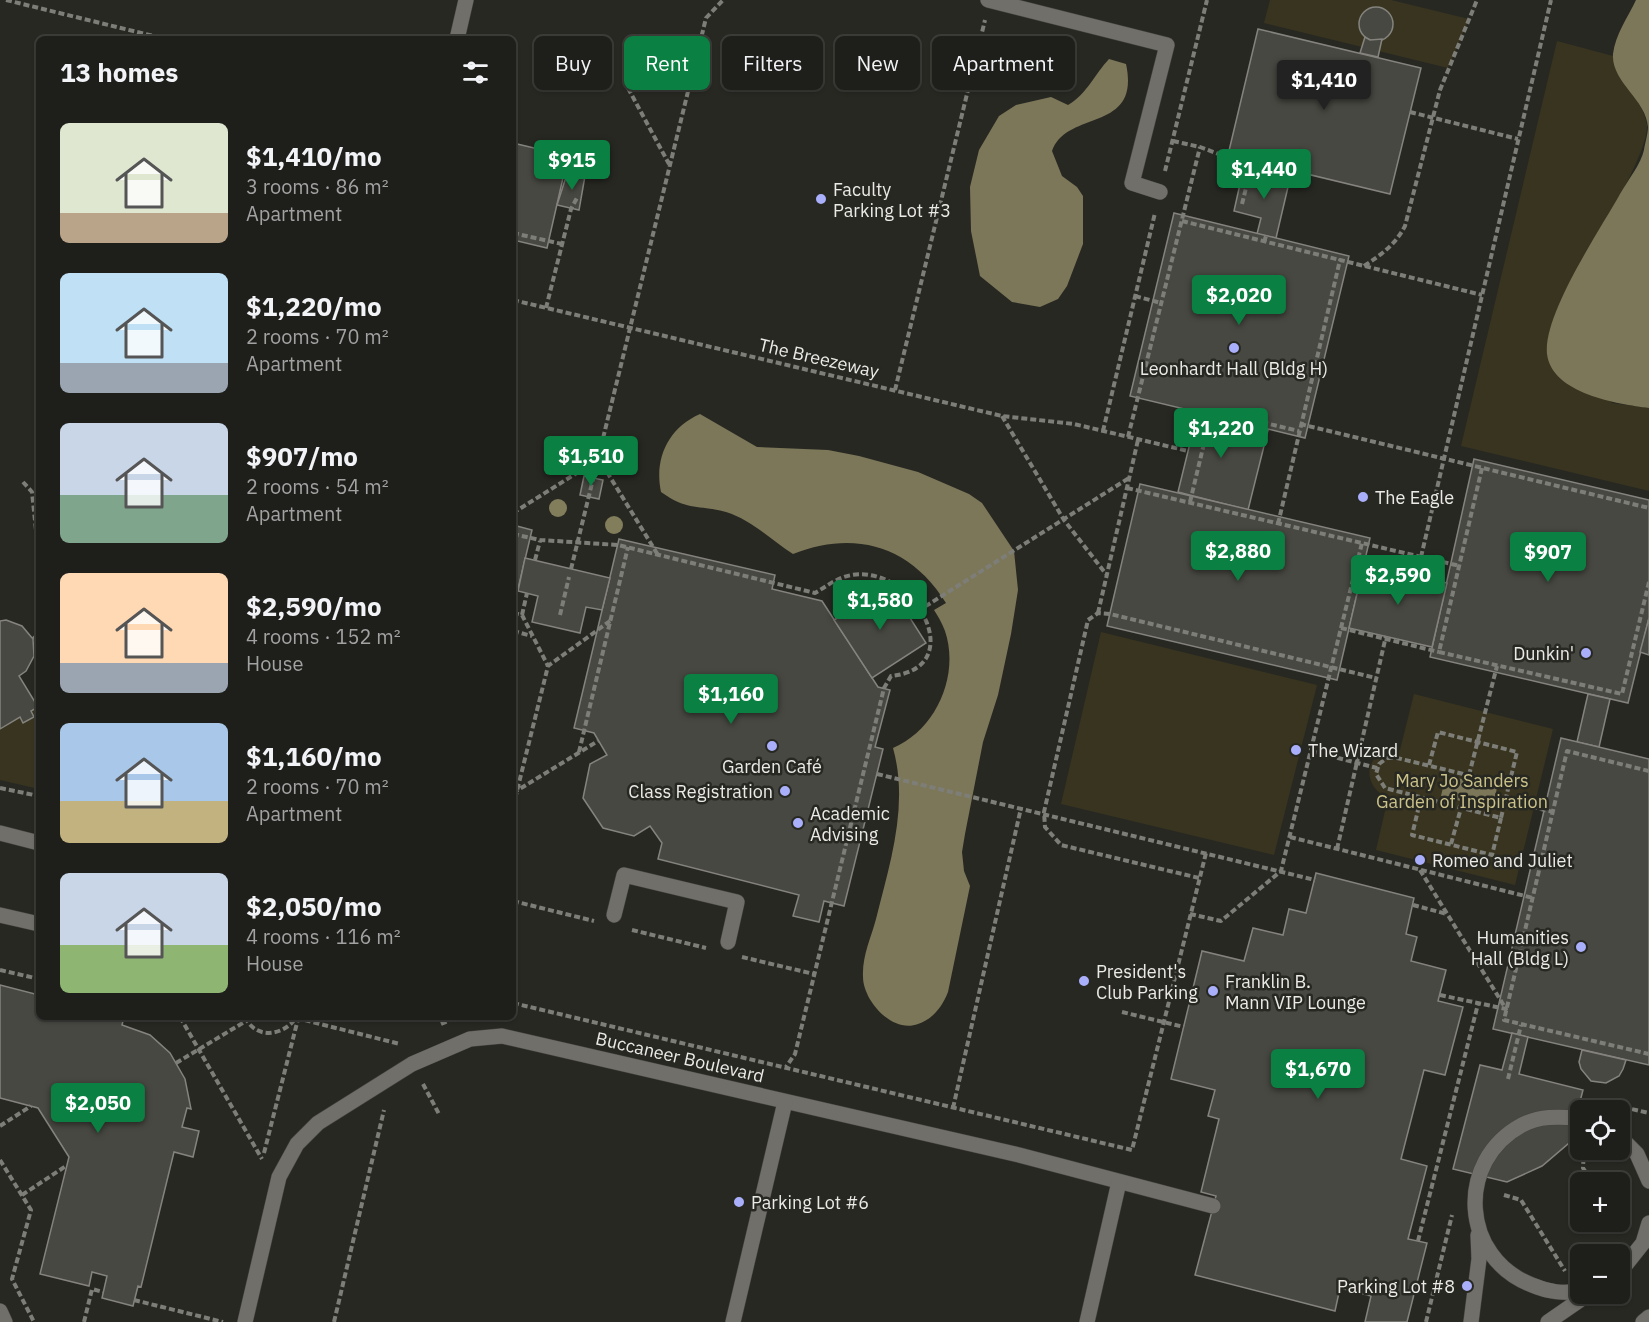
<!DOCTYPE html>
<meta charset="utf-8">
<style>
:root{--surface:#1e1e1a;--page:#262723;--text:#f1f3f6;--muted:#a1a2a2;--line:#3c3c39;--accent:#0b8043}
body{margin:0;font-family:"IBM Plex Sans",sans-serif;background:var(--page);color:var(--text);height:100vh;display:flex;flex-direction:column;font-size:22px;white-space:nowrap}
*{box-sizing:border-box;margin:0}
p{font-size:20px;color:var(--muted)}
.icon{flex:none;width:33px;height:33px;fill:none;stroke:currentColor;stroke-width:2;stroke-linecap:round;stroke-linejoin:round}
.map{position:relative;flex:1;overflow:hidden}
.side{position:absolute;left:36px;top:36px;width:480px;height:984px;display:flex;flex-direction:column;background:var(--surface);border-radius:9px;box-shadow:0 2px 4px #0004,0 0 0 2px var(--line)}
.side>*{flex:none}
.top-card{position:absolute;left:534px;top:36px;width:570px;height:54px;display:flex;gap:12px}
.fabs{position:absolute;left:1570px;top:1100px;display:grid;gap:12px}
.fabs a{display:grid;place-items:center;width:60px;height:60px;border-radius:9px;background:var(--surface);box-shadow:0 2px 4px #0004,0 0 0 2px var(--line);font-size:30px}
.price{position:absolute;translate:-50% -51px;padding:0 14px;border-radius:6px;background:var(--accent);color:#fff;font-size:20px;line-height:39px;filter:drop-shadow(0 2px 3px #0008)}
.price::after{content:'';position:absolute;left:50%;top:36px;width:18px;height:14px;margin-left:-9px;background:inherit;clip-path:polygon(0 0,100% 0,50% 100%)}
.price.on{background:#222;color:#fff}
ul{padding:0;list-style:none}
li{display:flex;align-items:center;gap:18px;height:150px;padding:0 24px}
li span{display:grid;place-items:center;flex:none;width:168px;height:120px;border-radius:9px;color:#555}
li>.icon{margin-inline-start:auto}
span .icon{width:72px;height:72px;fill:#fffc;stroke-width:1}
li b{font-size:26px}
h2{display:flex;justify-content:space-between;align-items:center;height:72px;padding:0 24px;font-size:26px}
.pill{padding:0 21px;border-radius:9px;background:var(--surface);box-shadow:0 2px 4px #0004,0 0 0 2px var(--line);font-size:21px;line-height:54px}
.pill.on{background:var(--accent);color:#fff}
.map>svg:first-child{display:block}
.green{fill:#38341f}
.water{fill:#7c7759}
.building{fill:#484842;stroke:#84837d;stroke-width:1.5}
.lines{fill:none;stroke-linecap:round;stroke-linejoin:round}
.lane-casing{stroke:#454441;stroke-width:16}
.path{stroke:#7e7e79;stroke-width:4;stroke-dasharray:6 3;stroke-linecap:butt}
.lane{stroke:#706f6a;stroke-width:15}
.tree{fill:#827d5b}
.poi-dot{fill:#aaaffb;stroke:#282823;stroke-width:2}
.labels{text-anchor:middle;dominant-baseline:central;stroke-width:5;stroke-linejoin:round;paint-order:stroke}
.poi-label{font-size:18px;fill:#ebeae7;stroke:#282823;text-anchor:start}
.street-label{font-size:18px;fill:#ebeae7;stroke:#282823}
.park-label{font-size:18px;fill:#cbc289;stroke:#282823}
</style>
<div class="map">
<svg width="1649" height="1322" viewBox="0 0 1649 1322">
<rect width="100%" height="100%" fill="#282823"/>
<g class="green">
<path d="M1270,0h121l78,19 -21,49 -184,-45z"/>
<path d="M1557,41l56,15c5,27 30,42 34,69 2,31 -63,132 -80,164 -7,13 -12,29 -18,43l63,71 37,5v83l-188,-45z"/>
<path d="M1101,632l216,53 -43,170 -213,-51z"/>
<path d="M1414,694l139,35 -38,156 -139,-35 12,-52c-30,-14 -22,-51 12,-48z"/>
<path d="M39,707v82l-39,-9v-51l20,-12 4,6 10,-6 -3,-6z"/>
</g>
<g class="water">
<path d="M1636,0h13v408c-31,-4 -97,-14 -102,-54 -4,-40 53,-124 73,-160 8,-14 21,-30 24,-44 1,-7 4,-16 4,-23 -2,-28 -37,-45 -35,-73 2,-19 15,-37 23,-54z"/>
<path d="M1109,59l17,5c15,69 -59,45 -74,87l10,25 15,11 6,9v48l-16,42 -9,13 -18,8 -28,-5 -32,-26 -9,-45 -1,-44 9,-37 20,-34 17,-11 35,-8 17,8c18,-10 27,-31 41,-46z"/>
<path d="M700,414l57,33 71,3 31,6 59,16 51,22 13,9 32,48 4,39 -7,44 -13,61 -15,47 -18,92 -3,18 2,19 6,15 -22,106c-6,15 -15,27 -30,32 -26,10 -55,-24 -55,-47 -1,-21 8,-39 13,-58 14,-56 33,-114 17,-171 43,-18 67,-73 52,-117 -3,-8 -7,-15 -11,-21l12,-7c-36,-58 -92,-73 -153,-49 -22,-14 -41,-34 -67,-42 -28,-8 -37,0 -65,-20 -7,-33 7,-64 39,-78z"/>
<path d="M1446,775l51,13 -5,21 -51,-13z"/>
</g>
<g class="building">
<circle cx="1376" cy="24" r="17"/>
<path d="M1258,29l163,39 -31,126 -162,-39z"/>
<path d="M1365,37l5,3 12,-1 -4,18 -18,-4z"/>
<path d="M513,143l55,13 -21,92 -34,-8z"/>
<path d="M1275,166l17,4 -16,68 -19,-4 4,-16 -27,-7 8,-36 29,6z"/>
<path d="M573,170l10,3 2,3 -6,34 -22,-5 9,-28z"/>
<path d="M1174,213l175,43 -44,182 -175,-42z"/>
<path d="M1184,409l84,21 -20,80 -70,-18 14,-57 -13,-3z"/>
<path d="M1474,459l175,41v118l-21,85 -198,-46z"/>
<path d="M584,476l19,4 -4,19 -19,-4z"/>
<path d="M1140,484l230,54 -33,142 -230,-54z"/>
<path d="M513,525l19,5 -19,80z"/>
<path d="M619,539l156,36 -3,14 50,12 56,86 12,3 -15,57 8,2 -39,157 -20,-5 -5,21 -26,-6 6,-21 -141,-36 4,-16 -12,-17 -16,10 -31,-8 -20,-30 7,-34 17,-9 -13,-22 -20,-5z"/>
<path d="M525,558l85,20 -8,32 -16,-3 -6,26 -48,-11 6,-26 -20,-5z"/>
<path d="M1364,564l83,19 -15,64 -83,-19z"/>
<path d="M889,585l37,58 -54,35 -38,-58z"/>
<path d="M1649,618v37l-9,-3z"/>
<path d="M6,620l16,6 11,13 1,17 -8,15 -7,5 19,31 -7,4 3,6 -11,6 -3,-6 -20,12v-108z"/>
<path d="M1588,694l22,5 -11,48 -22,-5z"/>
<path d="M1561,738l88,21v306l-156,-36z"/>
<path d="M1316,873l98,25 -8,36 11,3 -6,24 35,9 -8,31 25,6 -18,68 -21,-5 -23,89 26,7 -19,73 19,4 -20,79h-42l6,-26 -31,-8 -5,23 -140,-36 21,-79 -15,-4 18,-73 -11,-3 7,-26 -44,-11 31,-128 42,10 9,-33 30,7 6,-26 17,4z"/>
<path d="M0,985l39,10v22h85l-2,8 28,10 20,18 15,26 6,30 -4,-1 -5,19 17,4 -6,26 -19,-5 -33,135 -3,-1 -5,20 -31,-8 5,-22 -15,-4 -3,14 -49,-12 29,-117 -31,-49 -38,-10z"/>
<path d="M1512,1033l16,4 -9,37 64,16 -14,53 -27,23 -35,16 -54,-13 27,-104 22,5z"/>
<path d="M1582,1050l44,10 -3,9 -4,7 -13,7 -15,-2 -10,-12 -2,-7z"/>
</g>
<g class="lines">
<defs>
<g id="lane">
<path d="M988,0l179,45 -35,138 28,9"/>
<path d="M457,39l9,-39"/>
<path d="M0,833l39,10"/>
<path d="M0,915l39,9"/>
<path d="M614,915l10,-40 113,27 -9,40"/>
<path d="M1581,1118c-20,-1 -40,-3 -59,7 -67,36 -61,133 10,160 14,6 33,10 49,5"/>
<path d="M1620,1137l17,17 12,27"/>
<path d="M1620,1272l23,-29 6,-20"/>
<path d="M0,1311l5,11"/>
<path d="M245,1322l34,-145 18,-33 21,-21 94,-59 58,-25 32,-3 517,119 194,51"/>
<path d="M733,1322l52,-220"/>
<path d="M1087,1322l32,-140"/>
<path d="M1471,1322l8,-63 -1,-24"/>
<path d="M1548,1322l42,-29"/>
<path d="M1643,1322l6,-5"/>
</g>
</defs>
<use href="#lane" class="lane-casing"/>
<g class="path">
<path d="M6,0l160,39"/>
<path d="M628,88l41,76"/>
<path d="M1410,112l108,27"/>
<path d="M1173,141l27,6 80,30"/>
<path d="M1165,171l42,-171"/>
<path d="M1242,204l5,-20"/>
<path d="M1182,221l158,39"/>
<path d="M513,233l49,11"/>
<path d="M1264,242l2,-6"/>
<path d="M1364,266c18,-12 31,-21 41,-40l35,-136 37,-90"/>
<path d="M1135,296l26,7"/>
<path d="M513,300l489,116 72,8 114,27"/>
<path d="M546,308l25,-99 7,-13"/>
<path d="M895,390l90,-370"/>
<path d="M1231,411v4l68,16"/>
<path d="M1002,416l62,104 42,54"/>
<path d="M1300,424l349,84"/>
<path d="M1103,431l52,-218"/>
<path d="M1128,437l72,-290"/>
<path d="M1482,468l-43,184 183,42 27,-112"/>
<path d="M23,482l9,10 7,67"/>
<path d="M1127,488l333,78"/>
<path d="M1190,502l22,-92 19,5"/>
<path d="M513,513l86,-54 59,96"/>
<path d="M1278,524l62,-264 142,35"/>
<path d="M513,534l27,6 78,5 197,48c12,-7 23,-16 37,-18 63,-10 119,93 39,101l-7,12 -89,366 -9,13"/>
<path d="M1421,557l130,-557"/>
<path d="M535,560l5,-19"/>
<path d="M571,569l135,-551 17,-18"/>
<path d="M513,613l9,2 26,51"/>
<path d="M1098,613l40,-173"/>
<path d="M522,615l5,-22"/>
<path d="M560,615l9,-38"/>
<path d="M910,616l219,-138"/>
<path d="M1341,628l98,24"/>
<path d="M513,631l19,5"/>
<path d="M33,639l6,-5"/>
<path d="M1311,751l66,17"/>
<path d="M579,752l49,-205"/>
<path d="M1387,758h10l112,27 -8,33 -116,-30 -9,-14 3,-10z"/>
<path d="M1429,765l9,-33 79,20 -8,33"/>
<path d="M1649,771l-82,-20 -63,269 145,34"/>
<path d="M877,774l438,106"/>
<path d="M1469,775l28,-109"/>
<path d="M0,788l39,8"/>
<path d="M513,793l85,-52"/>
<path d="M1421,798l-9,37 80,20 9,-37"/>
<path d="M1505,800l48,12"/>
<path d="M513,807l35,-141 62,-45"/>
<path d="M1290,837l243,61"/>
<path d="M1451,844l10,-36"/>
<path d="M1337,849l49,-213"/>
<path d="M1420,870l86,139 -66,-14"/>
<path d="M1199,878l-138,-33 -16,-18 -1,-15 44,-192 10,-7 12,1 266,64"/>
<path d="M513,901l81,20"/>
<path d="M1413,905l34,9"/>
<path d="M1190,914l31,7 60,-50 81,-328"/>
<path d="M632,930l74,18"/>
<path d="M742,957l72,17"/>
<path d="M0,970l39,9"/>
<path d="M513,1003l619,147 74,-297"/>
<path d="M1122,1012l62,15"/>
<path d="M180,1017l82,142"/>
<path d="M245,1017c11,23 38,19 51,1"/>
<path d="M296,1018l104,26"/>
<path d="M441,1024l16,-7"/>
<path d="M176,1063l70,-42"/>
<path d="M1508,1079l13,-54"/>
<path d="M423,1084l16,30"/>
<path d="M1597,1101l52,12"/>
<path d="M953,1108l68,-300"/>
<path d="M0,1126l31,-20"/>
<path d="M1584,1149l-1,19 9,14"/>
<path d="M264,1153l34,-134"/>
<path d="M0,1160l31,50 -19,69 22,43"/>
<path d="M22,1195l44,-29"/>
<path d="M1504,1195l17,5 44,71"/>
<path d="M1616,1221l7,10"/>
<path d="M1418,1241l60,-237"/>
<path d="M134,1300l89,22"/>
<path d="M84,1322l8,-33 11,3"/>
<path d="M334,1322l50,-212"/>
<path d="M1426,1322l26,-107"/>
</g>
<use href="#lane" class="lane"/>
</g>
<g class="tree">
<circle cx="558" cy="508" r="9"/>
<circle cx="614" cy="525" r="9"/>
</g>
<g class="poi-dot">
<circle cx="821" cy="199" r="6"/>
<circle cx="1234" cy="348" r="6"/>
<circle cx="1363" cy="497" r="6"/>
<circle cx="1586" cy="653" r="6"/>
<circle cx="772" cy="746" r="6"/>
<circle cx="1296" cy="750" r="6"/>
<circle cx="785" cy="791" r="6"/>
<circle cx="798" cy="823" r="6"/>
<circle cx="1420" cy="860" r="6"/>
<circle cx="1581" cy="947" r="6"/>
<circle cx="1084" cy="981" r="6"/>
<circle cx="1213" cy="991" r="6"/>
<circle cx="739" cy="1202" r="6"/>
<circle cx="1467" cy="1286" r="6"/>
</g>
<g class="labels">
<g class="poi-label">
<text x="833" y="189">Faculty<tspan x="833" dy="21">Parking Lot #3</tspan></text>
<text x="1234" y="368" text-anchor="middle">Leonhardt Hall (Bldg H)</text>
<text x="1375" y="497">The Eagle</text>
<text x="1574" y="653" text-anchor="end">Dunkin'</text>
<text x="1308" y="750">The Wizard</text>
<text x="772" y="766" text-anchor="middle">Garden Café</text>
<text x="773" y="791" text-anchor="end">Class Registration</text>
<text x="810" y="813">Academic<tspan x="810" dy="21">Advising</tspan></text>
<text x="1432" y="860">Romeo and Juliet</text>
<text x="1569" y="937" text-anchor="end">Humanities<tspan x="1569" dy="21">Hall (Bldg L)</tspan></text>
<text x="1096" y="971">President's<tspan x="1096" dy="21">Club Parking</tspan></text>
<text x="1225" y="981">Franklin B.<tspan x="1225" dy="21">Mann VIP Lounge</tspan></text>
<text x="751" y="1202">Parking Lot #6</text>
<text x="1455" y="1286" text-anchor="end">Parking Lot #8</text>
</g>
<g class="street-label">
<text transform="translate(819 358) rotate(13)">The Breezeway</text>
<text transform="translate(680 1057) rotate(13)">Buccaneer Boulevard</text>
</g>
<g class="park-label">
<text x="1462" y="780">Mary Jo Sanders<tspan x="1462" dy="21">Garden of Inspiration</tspan></text>
</g>
</g>
</svg>
<div class="fabs">
<a><svg class="icon" aria-label="locate" viewBox="0 0 24 24"><circle cx="12" cy="12" r="6"/><path d="M12 2v4M12 18v4M2 12h4M18 12h4"/></svg></a>
<a>+</a>
<a>−</a>
</div>
<b class="price on" style="left:1324px;top:111px">$1,410</b>
<b class="price" style="left:572px;top:191px">$915</b>
<b class="price" style="left:1264px;top:200px">$1,440</b>
<b class="price" style="left:1239px;top:326px">$2,020</b>
<b class="price" style="left:1221px;top:459px">$1,220</b>
<b class="price" style="left:591px;top:487px">$1,510</b>
<b class="price" style="left:1238px;top:582px">$2,880</b>
<b class="price" style="left:1548px;top:583px">$907</b>
<b class="price" style="left:1398px;top:606px">$2,590</b>
<b class="price" style="left:880px;top:631px">$1,580</b>
<b class="price" style="left:731px;top:725px">$1,160</b>
<b class="price" style="left:1318px;top:1100px">$1,670</b>
<b class="price" style="left:98px;top:1134px">$2,050</b>
<div class="top-card">
<a class="pill">Buy</a>
<a class="pill on">Rent</a>
<a class="pill">Filters</a>
<a class="pill">New</a>
<a class="pill">Apartment</a>
</div>
<section class="side">
<h2>13 homes<svg class="icon" aria-label="filters" viewBox="0 0 24 24"><path d="M4 7h16M4 17h16"/><circle cx="9" cy="7" r="2"/><circle cx="15" cy="17" r="2"/></svg></h2>
<ul>
<li><span style="background:linear-gradient(#dfe7d0 75%,#b9a48a 0)"><svg class="icon" aria-label="home" viewBox="0 0 24 24"><path d="M3 11l9-7 9 7M6 9v11h12V9"/></svg></span><div><b>$1,410/mo</b><p>3 rooms · 86 m²</p><p>Apartment</p></div></li>
<li><span style="background:linear-gradient(#bfe0f5 75%,#9aa5b1 0)"><svg class="icon" aria-label="home" viewBox="0 0 24 24"><path d="M3 11l9-7 9 7M6 9v11h12V9"/></svg></span><div><b>$1,220/mo</b><p>2 rooms · 70 m²</p><p>Apartment</p></div></li>
<li><span style="background:linear-gradient(#c9d6e8 60%,#7fa58c 0)"><svg class="icon" aria-label="home" viewBox="0 0 24 24"><path d="M3 11l9-7 9 7M6 9v11h12V9"/></svg></span><div><b>$907/mo</b><p>2 rooms · 54 m²</p><p>Apartment</p></div></li>
<li><span style="background:linear-gradient(#ffd9b3 75%,#9aa5b1 0)"><svg class="icon" aria-label="home" viewBox="0 0 24 24"><path d="M3 11l9-7 9 7M6 9v11h12V9"/></svg></span><div><b>$2,590/mo</b><p>4 rooms · 152 m²</p><p>House</p></div></li>
<li><span style="background:linear-gradient(#a9c7e8 65%,#c2b280 0)"><svg class="icon" aria-label="home" viewBox="0 0 24 24"><path d="M3 11l9-7 9 7M6 9v11h12V9"/></svg></span><div><b>$1,160/mo</b><p>2 rooms · 70 m²</p><p>Apartment</p></div></li>
<li><span style="background:linear-gradient(#c9d6e8 60%,#8fb573 0)"><svg class="icon" aria-label="home" viewBox="0 0 24 24"><path d="M3 11l9-7 9 7M6 9v11h12V9"/></svg></span><div><b>$2,050/mo</b><p>4 rooms · 116 m²</p><p>House</p></div></li>
</ul>
</section>
</div>
